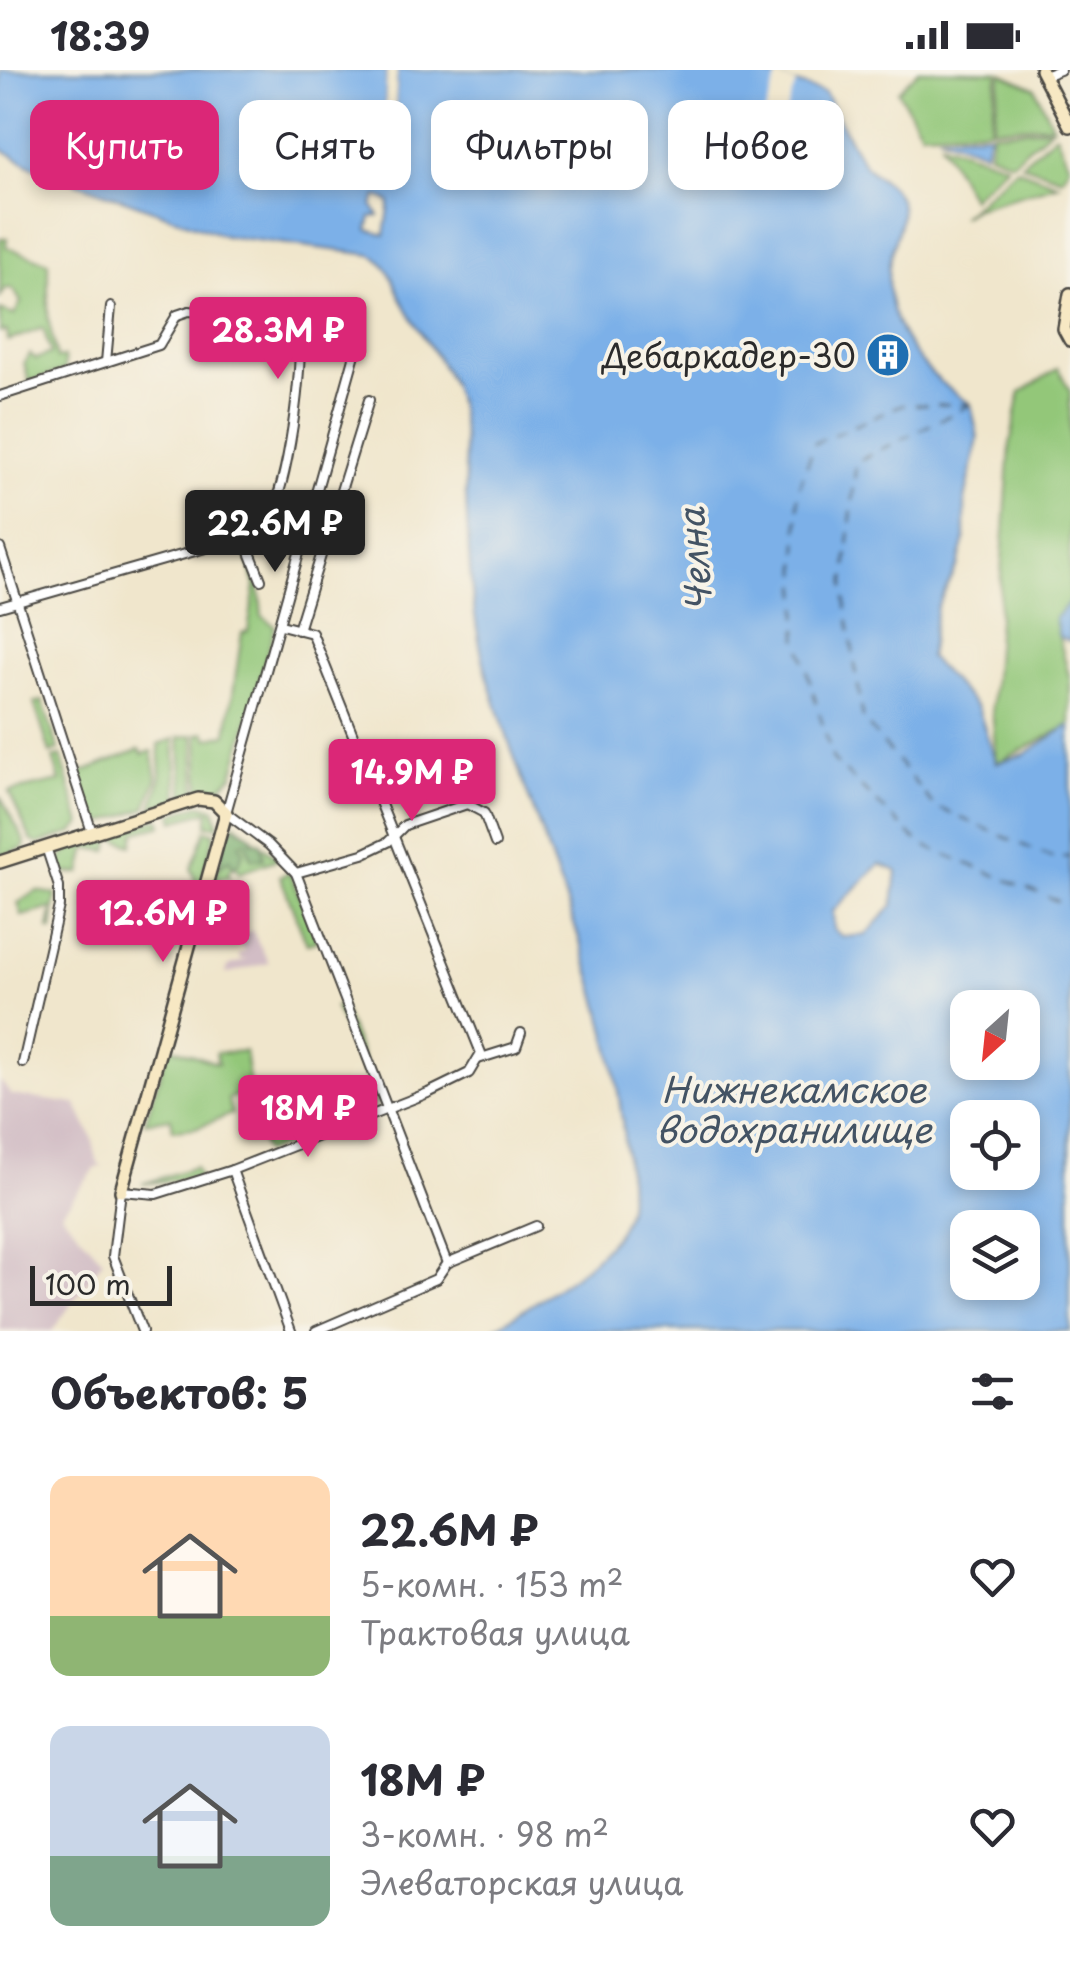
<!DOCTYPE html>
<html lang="ru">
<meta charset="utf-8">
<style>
:root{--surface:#fff;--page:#f2f2f3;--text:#2b2b33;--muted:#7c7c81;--accent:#db2777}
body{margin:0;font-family:"Playpen Sans",sans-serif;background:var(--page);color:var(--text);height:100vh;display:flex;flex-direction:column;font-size:38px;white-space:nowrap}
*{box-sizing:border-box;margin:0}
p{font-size:32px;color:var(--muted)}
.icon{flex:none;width:55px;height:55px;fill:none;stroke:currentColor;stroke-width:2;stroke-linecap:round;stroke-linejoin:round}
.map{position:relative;height:1261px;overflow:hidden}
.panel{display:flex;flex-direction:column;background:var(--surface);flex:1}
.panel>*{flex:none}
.banner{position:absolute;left:30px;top:30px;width:1010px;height:90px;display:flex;gap:20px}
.needle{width:65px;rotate:207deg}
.controls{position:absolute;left:950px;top:920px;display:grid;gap:20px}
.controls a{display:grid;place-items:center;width:90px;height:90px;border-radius:20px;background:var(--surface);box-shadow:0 5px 15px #0003;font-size:50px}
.scale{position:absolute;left:30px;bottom:25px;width:142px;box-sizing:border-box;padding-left:10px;border:5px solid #2b2b2b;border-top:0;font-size:28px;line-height:35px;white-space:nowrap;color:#2b2b2b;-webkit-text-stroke:8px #f7f3e8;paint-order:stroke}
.price{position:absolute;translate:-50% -85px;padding:0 22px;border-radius:10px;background:var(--accent);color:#fff;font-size:32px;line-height:65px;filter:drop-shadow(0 2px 5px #0008)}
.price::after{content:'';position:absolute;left:50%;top:60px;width:30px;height:22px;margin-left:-15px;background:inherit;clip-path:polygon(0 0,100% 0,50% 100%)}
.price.current{background:#222;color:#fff}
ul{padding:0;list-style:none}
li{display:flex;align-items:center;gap:30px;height:250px;padding:0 50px}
li span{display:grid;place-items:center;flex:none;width:280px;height:200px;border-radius:20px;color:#555}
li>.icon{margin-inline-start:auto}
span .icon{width:120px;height:120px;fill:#fffc;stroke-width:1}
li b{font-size:42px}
h2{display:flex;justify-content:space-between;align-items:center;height:120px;padding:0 50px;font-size:42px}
.tag{padding:0 35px;border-radius:20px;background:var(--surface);box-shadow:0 5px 15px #0003;font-size:35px;line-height:90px}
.tag.current{background:var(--accent);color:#fff}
.status{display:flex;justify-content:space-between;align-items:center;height:70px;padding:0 50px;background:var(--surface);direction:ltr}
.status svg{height:28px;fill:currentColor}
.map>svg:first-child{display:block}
.industrial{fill:#d2bdc5}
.green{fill:#93c779;stroke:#5f7952;stroke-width:2.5}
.forest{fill:#76ac69;stroke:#506c4a;stroke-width:2.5}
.water{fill:#7bb0e8;stroke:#536e8a;stroke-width:2.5;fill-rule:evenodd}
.pier{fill:#f0e6cc}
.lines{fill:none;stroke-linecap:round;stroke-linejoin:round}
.ferry{stroke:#435364;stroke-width:2.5;stroke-dasharray:12 10;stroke-linecap:butt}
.street-casing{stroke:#494743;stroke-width:12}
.secondary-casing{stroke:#494743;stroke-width:16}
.street{stroke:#fff;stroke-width:8}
.secondary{stroke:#f7e8c3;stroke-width:11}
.labels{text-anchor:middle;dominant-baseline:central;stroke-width:8;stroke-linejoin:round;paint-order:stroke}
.poi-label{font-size:32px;fill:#2b2b2b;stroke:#f7f3e8;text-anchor:end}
.water-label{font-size:35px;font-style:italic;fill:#435364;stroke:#f7f3e8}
</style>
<div class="status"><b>18:39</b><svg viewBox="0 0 49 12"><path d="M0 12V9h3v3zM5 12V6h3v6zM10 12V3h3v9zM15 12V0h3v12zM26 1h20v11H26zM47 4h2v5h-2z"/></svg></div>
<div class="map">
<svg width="1070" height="1261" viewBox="0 0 1070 1261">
<rect width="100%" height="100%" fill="#f7f3e8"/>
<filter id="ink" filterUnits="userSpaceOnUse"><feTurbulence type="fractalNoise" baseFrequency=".01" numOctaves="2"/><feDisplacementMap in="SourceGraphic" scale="20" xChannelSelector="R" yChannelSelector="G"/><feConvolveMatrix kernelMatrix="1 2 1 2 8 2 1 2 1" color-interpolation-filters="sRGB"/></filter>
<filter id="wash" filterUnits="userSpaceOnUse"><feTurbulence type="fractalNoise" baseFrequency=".0048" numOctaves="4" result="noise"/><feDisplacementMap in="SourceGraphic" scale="40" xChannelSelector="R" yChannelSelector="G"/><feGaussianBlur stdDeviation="2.25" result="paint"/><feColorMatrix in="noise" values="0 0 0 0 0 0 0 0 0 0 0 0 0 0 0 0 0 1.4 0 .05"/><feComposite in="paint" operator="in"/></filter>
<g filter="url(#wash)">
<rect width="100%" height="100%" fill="#f0e6cc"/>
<g class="industrial">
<path d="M252,860l17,33 -44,11 3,-8 20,-7 -8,1 -1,-6 6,-2 -10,-15z"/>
<path d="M0,1010l11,15 65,9 16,33 6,27 5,2 -8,3 -34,44 42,47 -51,71h-52z"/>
</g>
<g class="green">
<path d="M919,0l79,2 -8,57 -69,3 -23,-41z"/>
<path d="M1001,3l34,15 17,37 -59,3z"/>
<path d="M1051,58l-39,34 -23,-9 3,-21z"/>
<path d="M1056,64l13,32 -7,12 -41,-14z"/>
<path d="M941,73l66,22 -36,33z"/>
<path d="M1016,98l43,16 -82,23 -16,10z"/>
<path d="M0,168h7l-1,9 42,15v56l9,40 7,-1 1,13 -36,12 -5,-19 6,-9 6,5 15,-6 -8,-25 -35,13 -1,-10 -7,1v-22l14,5 7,-13 -8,-13 -8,-1 -5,9z"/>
<path d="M1058,298l12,23v211l-13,27 13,51v45l-74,38 -4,-57 18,-261 10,-52z"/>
<path d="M246,480l13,35 3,31 13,10 -42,149 -14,14 -19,5 -2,-60 7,-2 3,7 19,-5 15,-101 6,-2 7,-45z"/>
<path d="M42,631l17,49 -9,3 -16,-50z"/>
<path d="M194,665l2,60 -12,4 -5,-62z"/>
<path d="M174,669l4,62 -26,7 9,-31 -2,-33z"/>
<path d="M140,679l2,5 10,-3 5,27 -11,30 -43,15 -9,-3 -23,-67 7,17 8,1z"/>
<path d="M61,686l20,68 -8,9 -35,11 -7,-4 -22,-48 51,-11 -7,-23z"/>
<path d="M0,726l25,46 -1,6 -24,8z"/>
<path d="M199,735l15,3 5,18 -12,-1 2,-14 -35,10 -2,-7z"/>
<path d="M160,748l2,7 -26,7 -4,13 -27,-10z"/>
<path d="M235,753l43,36 -39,14 -3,-6 -8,4 2,5 -13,2 -15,46 27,-97z"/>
<path d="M206,760l9,3 -25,92 -9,-1c11,-8 19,-41 10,-55z"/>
<path d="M100,767l10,6 -2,8 -21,-3 -6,25h-20l-1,-13 13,-14z"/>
<path d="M290,802l27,68 -10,4 -27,-68z"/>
<path d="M37,821l19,3 -4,36 -3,-1 4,-21 -31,8 -4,-13z"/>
<path d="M341,935l37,92 -4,12 -8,-32 -31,-70z"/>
<path d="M169,976l49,18 -2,-11 29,-2 5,38 -22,10 4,15 -37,14 -22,2 -2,-12 -26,4z"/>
<path d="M359,1026l6,16 -28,11 -8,-18 9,7 20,-7z"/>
<path d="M310,1042l7,20 -52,20 -5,-13 50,-18z"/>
<path d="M195,1097l4,10 -57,7z"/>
</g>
<path class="forest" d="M235,757l17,9 -1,6 10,1 3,16h-12l-7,-18 -6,3 5,7 -6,14 -6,1 -2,-7 -11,9 7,-36z"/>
<g class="water">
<path d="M0,0h387l-3,55h10l3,-55h355l73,23c12,22 23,46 37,68 10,15 29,20 37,38 8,19 -6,41 -9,60 -11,63 31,114 81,145l7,34 -13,62v39l-7,26 -21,42 -8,50 49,51 18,55 29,-9 45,-29v606h-580c41,-27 129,-73 138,-124 3,-21 -2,-47 -4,-68 -14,-161 -89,-305 -135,-458 -22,-73 -21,-157 -25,-233 -5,-79 -26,-81 -60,-144 -10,-18 -13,-38 -32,-49l-147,-19 -192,-69 -33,-19zM377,126l13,6 -5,33 -17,-5 3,-13 8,-1 -6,-10zM880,794l17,7 -4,34 -27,30 -23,2 -9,-7 -1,-19zM968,938h54v54h-54zM968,1048h54v54h-54zM968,1158h54v54h-54z"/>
<path d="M989,63l-4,19 -47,-17z"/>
<path d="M1070,532v39l-11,-4 -4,-19z"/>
</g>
<g class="pier">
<path d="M387,0h5l-3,50 3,-50h5l-3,56 -10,-1z"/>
<path d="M777,7l19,6 -13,38 -19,-6z"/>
</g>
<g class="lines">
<g class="ferry">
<path d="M971,334l-70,1 -86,38 -17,47v150l35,120 87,84 150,62"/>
<path d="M970,335l-114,57 -12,129 19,128 71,87 116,51h20"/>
</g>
</g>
</g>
<g filter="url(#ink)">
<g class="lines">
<defs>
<g id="street">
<path d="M1044,6l16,-6"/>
<path d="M357,277l-131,466 43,32 27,28 151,390"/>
<path d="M106,292l5,-55"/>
<path d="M0,326l159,-51 18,-30 12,-4 107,11 3,6c5,37 -11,159 -31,191 -5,9 -15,13 -24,18l-244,70"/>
<path d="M244,467l17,43"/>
<path d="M0,478l92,284"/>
<path d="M298,560l71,-230"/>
<path d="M296,803l67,-19 25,-12 17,-17 62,-21 17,9 11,30"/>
<path d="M478,989l38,-12 5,-14"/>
<path d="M23,993l36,-157v-19l-13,-40"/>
<path d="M232,1100l59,161"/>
<path d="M142,1261l-29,-75 8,-65 35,3 76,-24 196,-77 41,-20 12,-20 -169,-420 -31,-8"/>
<path d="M316,1261l120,-52 11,-16 89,-37"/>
</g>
<g id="secondary">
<path d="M1041,0l29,56"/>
<path d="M1070,224l-6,35 6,11"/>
<path d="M0,792l198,-63 16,2 12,12 -105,378"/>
</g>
</defs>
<use href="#street" class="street-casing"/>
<use href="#secondary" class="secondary-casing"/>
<use href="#street" class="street"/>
<use href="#secondary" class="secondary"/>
</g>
</g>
<defs>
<symbol id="building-disc" viewBox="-11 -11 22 22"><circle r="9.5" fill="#1f6fb2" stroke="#f7f3e8"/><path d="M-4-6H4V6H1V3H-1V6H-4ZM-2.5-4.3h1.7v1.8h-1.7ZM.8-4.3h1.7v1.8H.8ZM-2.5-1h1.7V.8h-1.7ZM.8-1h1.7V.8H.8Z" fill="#fff"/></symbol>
</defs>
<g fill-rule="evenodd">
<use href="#building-disc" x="863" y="260" width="50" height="50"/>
</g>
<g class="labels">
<g class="poi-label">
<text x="856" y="285">Дебаркадер-30</text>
</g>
<g class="water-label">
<text transform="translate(694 490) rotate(-95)">Челна</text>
<text x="794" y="1018">Нижнекамское<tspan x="794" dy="40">водохранилище</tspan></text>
</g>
</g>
</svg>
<div class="controls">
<a><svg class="needle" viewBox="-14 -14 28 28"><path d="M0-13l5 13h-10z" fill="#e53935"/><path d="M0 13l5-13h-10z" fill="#7c7c81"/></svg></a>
<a><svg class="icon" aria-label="locate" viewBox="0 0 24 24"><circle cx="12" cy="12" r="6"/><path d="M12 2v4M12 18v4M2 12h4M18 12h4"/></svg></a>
<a><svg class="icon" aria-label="layers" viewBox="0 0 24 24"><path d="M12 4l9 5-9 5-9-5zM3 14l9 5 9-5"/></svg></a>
</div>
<div class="scale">100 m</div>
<b class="price" style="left:278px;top:312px">28.3M ₽</b>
<b class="price current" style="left:275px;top:505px">22.6M ₽</b>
<b class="price" style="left:412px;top:754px">14.9M ₽</b>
<b class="price" style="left:163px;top:895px">12.6M ₽</b>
<b class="price" style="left:308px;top:1090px">18M ₽</b>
<div class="banner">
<a class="tag current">Купить</a>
<a class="tag">Снять</a>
<a class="tag">Фильтры</a>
<a class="tag">Новое</a>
</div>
</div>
<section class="panel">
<h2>Объектов: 5<svg class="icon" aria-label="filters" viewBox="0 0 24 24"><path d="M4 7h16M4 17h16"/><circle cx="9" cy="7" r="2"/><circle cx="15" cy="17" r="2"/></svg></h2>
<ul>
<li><span style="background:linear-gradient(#ffd9b3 70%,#8fb573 0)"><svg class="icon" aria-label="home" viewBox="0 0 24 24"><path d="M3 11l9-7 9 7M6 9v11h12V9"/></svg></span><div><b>22.6M ₽</b><p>5-комн. · 153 m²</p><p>Трактовая улица</p></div><svg class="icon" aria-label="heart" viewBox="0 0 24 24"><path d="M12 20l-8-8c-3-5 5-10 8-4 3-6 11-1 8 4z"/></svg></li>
<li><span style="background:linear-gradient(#c9d6e8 65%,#7fa58c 0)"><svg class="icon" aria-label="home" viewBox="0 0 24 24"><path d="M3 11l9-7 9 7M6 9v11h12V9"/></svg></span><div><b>18M ₽</b><p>3-комн. · 98 m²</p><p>Элеваторская улица</p></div><svg class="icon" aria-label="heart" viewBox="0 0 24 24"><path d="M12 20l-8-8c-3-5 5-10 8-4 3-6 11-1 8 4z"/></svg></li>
</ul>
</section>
